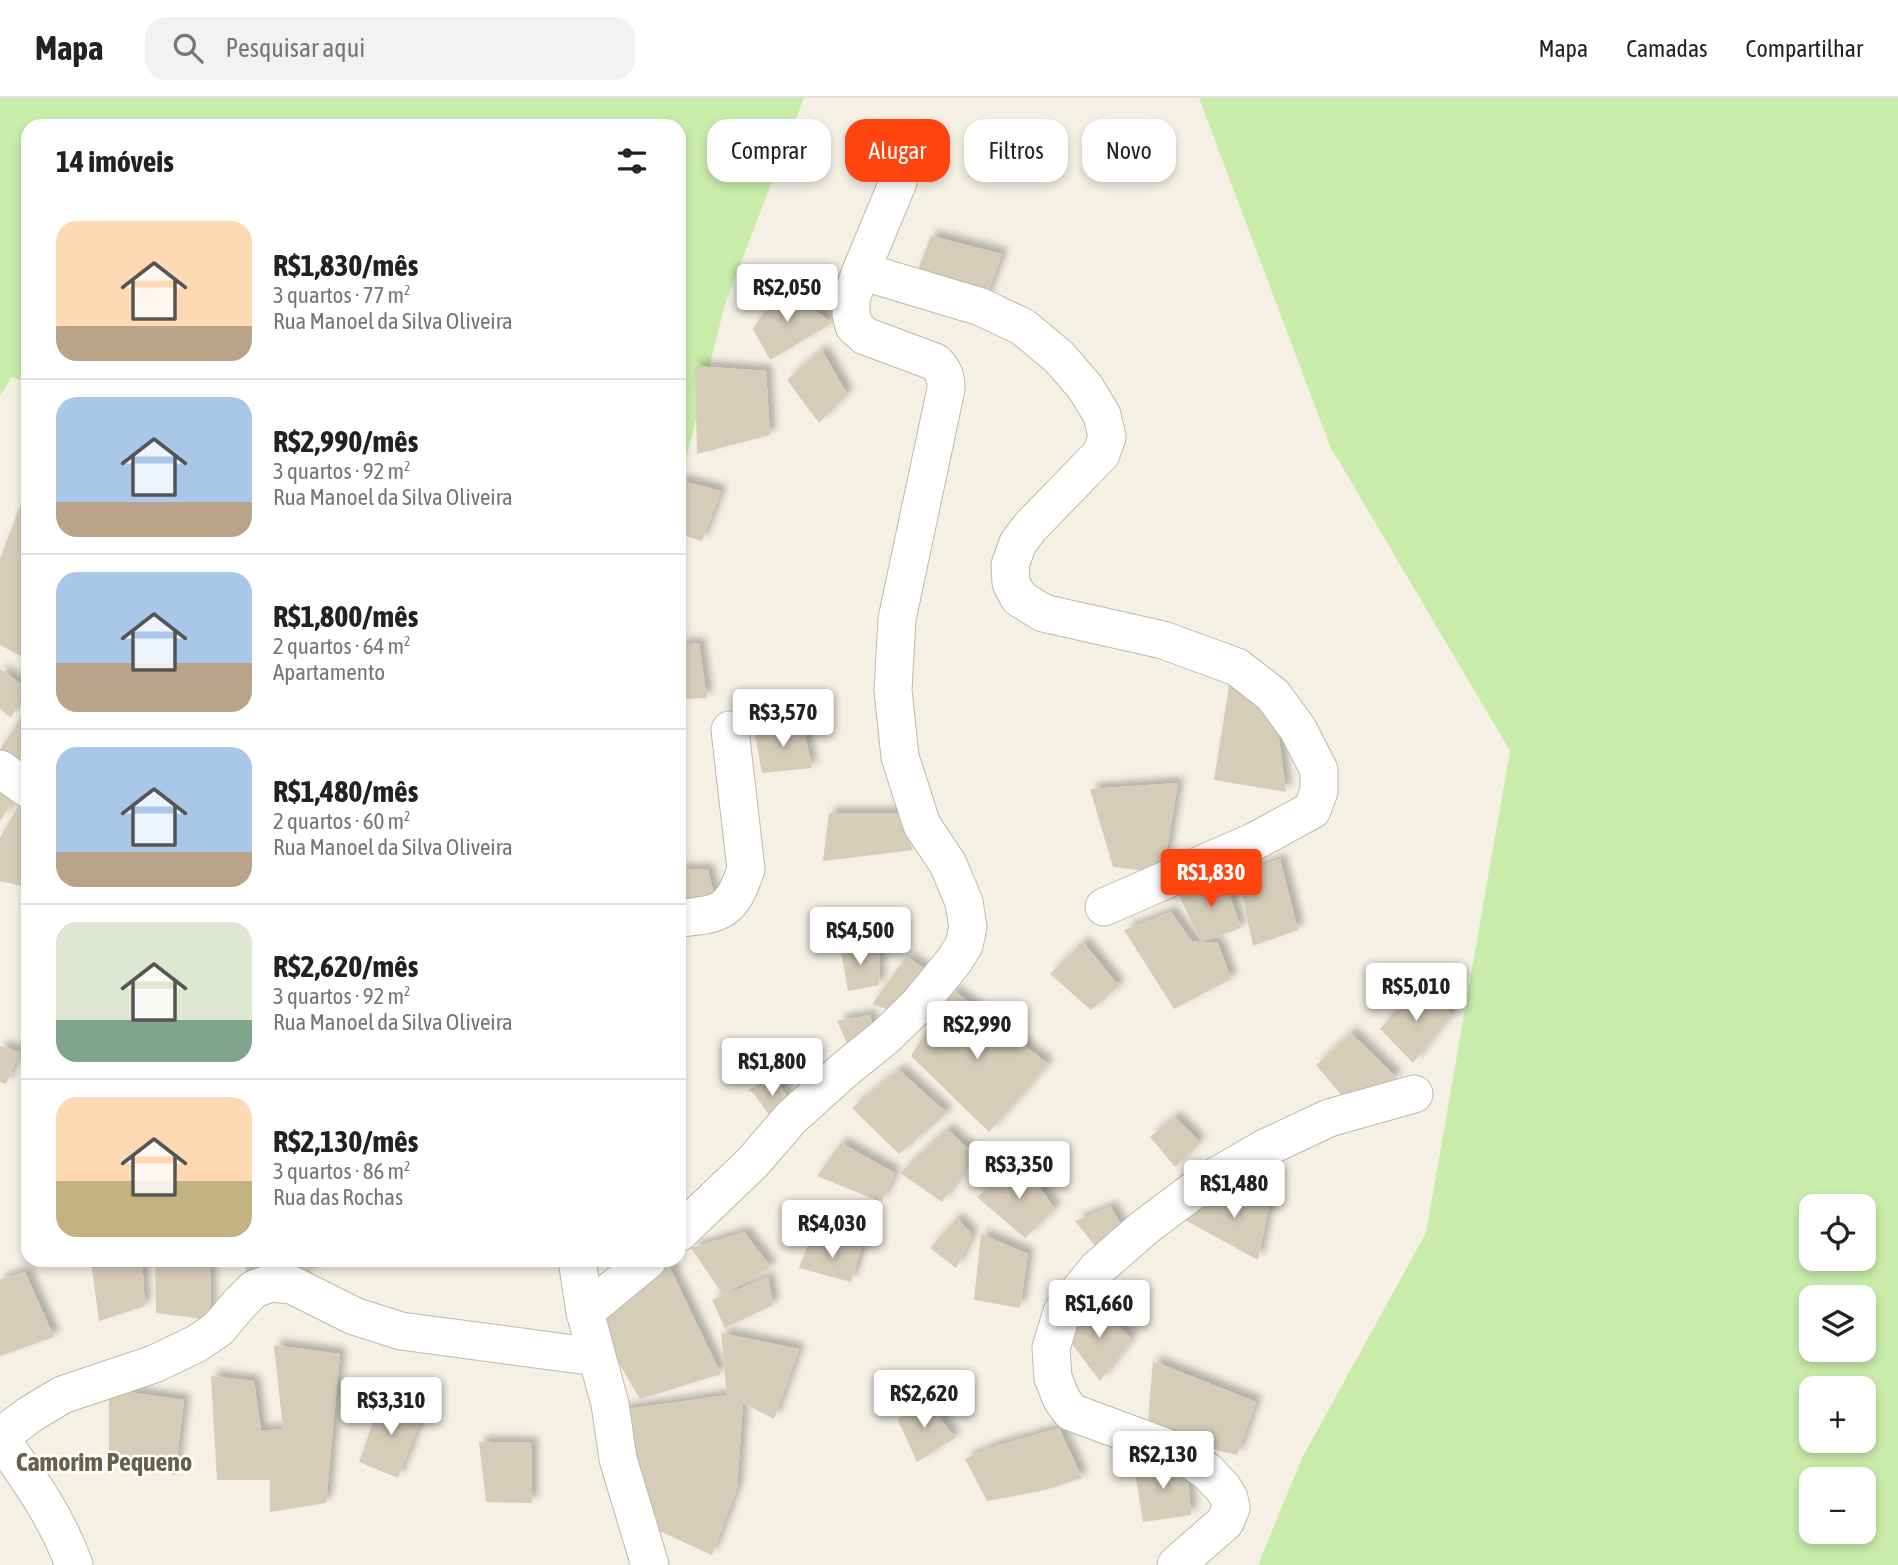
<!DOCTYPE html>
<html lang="pt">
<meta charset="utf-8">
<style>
:root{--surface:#fff;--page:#f2f2f2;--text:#222;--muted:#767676;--line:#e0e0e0;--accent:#ff4410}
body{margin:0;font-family:"Asap Condensed",sans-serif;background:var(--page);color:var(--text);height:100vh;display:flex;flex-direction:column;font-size:26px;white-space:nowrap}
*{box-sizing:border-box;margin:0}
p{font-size:23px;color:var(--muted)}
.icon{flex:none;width:38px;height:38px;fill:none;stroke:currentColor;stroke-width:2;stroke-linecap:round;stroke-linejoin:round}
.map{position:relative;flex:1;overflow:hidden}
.sheet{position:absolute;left:21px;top:21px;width:665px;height:1148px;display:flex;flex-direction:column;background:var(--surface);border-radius:21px;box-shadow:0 4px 10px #0003}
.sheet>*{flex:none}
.guide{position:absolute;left:707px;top:21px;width:665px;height:63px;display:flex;gap:14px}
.tools{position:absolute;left:1799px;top:1096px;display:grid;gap:14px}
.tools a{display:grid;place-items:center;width:77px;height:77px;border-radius:14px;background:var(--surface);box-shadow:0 4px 10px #0003;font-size:35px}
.price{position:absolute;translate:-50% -60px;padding:0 16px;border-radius:7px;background:#fff;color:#222;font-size:23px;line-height:46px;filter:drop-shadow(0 2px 4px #0008)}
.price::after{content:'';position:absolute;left:50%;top:42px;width:21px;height:16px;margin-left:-10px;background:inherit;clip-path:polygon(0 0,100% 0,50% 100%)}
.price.selected{background:var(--accent);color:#fff}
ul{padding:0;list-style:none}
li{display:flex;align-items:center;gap:21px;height:175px;padding:0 35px}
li+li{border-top:2px solid var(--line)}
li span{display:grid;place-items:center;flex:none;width:196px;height:140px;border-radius:21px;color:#555}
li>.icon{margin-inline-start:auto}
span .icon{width:84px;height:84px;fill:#fffc;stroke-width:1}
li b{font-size:30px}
h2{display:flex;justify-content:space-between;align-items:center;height:84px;padding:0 35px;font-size:30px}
.pill{padding:0 24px;border-radius:21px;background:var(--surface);box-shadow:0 4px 10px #0003;font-size:24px;line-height:63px}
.pill.selected{background:var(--accent);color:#fff}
header{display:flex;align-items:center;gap:42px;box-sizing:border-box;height:98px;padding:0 35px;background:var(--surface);border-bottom:2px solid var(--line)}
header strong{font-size:33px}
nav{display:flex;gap:38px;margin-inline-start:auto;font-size:24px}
.search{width:490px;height:63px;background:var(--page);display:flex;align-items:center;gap:18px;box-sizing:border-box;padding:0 24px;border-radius:21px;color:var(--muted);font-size:26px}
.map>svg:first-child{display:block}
.green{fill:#c9ecaa;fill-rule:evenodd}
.building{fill:#d6cdb9;filter:url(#shadow)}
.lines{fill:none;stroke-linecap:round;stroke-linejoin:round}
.minor-casing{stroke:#c0b9a6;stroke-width:39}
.minor{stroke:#fff;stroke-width:37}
.labels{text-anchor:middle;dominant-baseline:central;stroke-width:5;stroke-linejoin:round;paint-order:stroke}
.district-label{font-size:26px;font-weight:bold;fill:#6a5f4a;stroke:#fff}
</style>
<header>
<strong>Mapa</strong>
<div class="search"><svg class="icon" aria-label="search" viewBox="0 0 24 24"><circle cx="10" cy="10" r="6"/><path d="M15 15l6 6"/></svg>Pesquisar aqui</div>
<nav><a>Mapa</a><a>Camadas</a><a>Compartilhar</a></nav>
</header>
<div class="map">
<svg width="1898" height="1467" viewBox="0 0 1898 1467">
<defs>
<filter id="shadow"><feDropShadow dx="6" dy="-6" stdDeviation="3.5" flood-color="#0004"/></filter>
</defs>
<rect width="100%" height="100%" fill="#f4f0e4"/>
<g class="green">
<path d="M0,0h804l-79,206 -46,183v-361h-651v256l-16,-5 -12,19z"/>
<path d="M1199,0h699v1467h-640l44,-107 124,-225 84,-482 -180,-305zM1811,1108h53v52h-53zM1811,1199h53v52h-53zM1811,1290h53v52h-53zM1811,1381h53v52h-53z"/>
</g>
<g class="building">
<path d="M931,138l71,18 -17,47 -71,-21z"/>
<path d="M782,188l50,37 -62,37 -17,-31z"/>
<path d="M822,252l25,44 -28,29 -32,-43z"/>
<path d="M695,268l71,5 4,64 -73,19z"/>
<path d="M679,382l42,11 -19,50 -23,-7z"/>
<path d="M28,387v175l-28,-15v-86z"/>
<path d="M699,545l8,55 -28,1v-54z"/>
<path d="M0,571l25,18 -14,31 -11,-9z"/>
<path d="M1230,583l47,42 9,69 -72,-12z"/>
<path d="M20,621l8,4v54l-28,-19v-9z"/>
<path d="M803,627l9,43 -50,5 -8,-44z"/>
<path d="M1178,685l-15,90 -50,-6 -23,-78z"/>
<path d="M0,694l13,9 -13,20z"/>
<path d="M17,710l11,5v71l-2,3 -26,-6v-43z"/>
<path d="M829,715h70l14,37 -90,11z"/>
<path d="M1280,761l18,71 -45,16 -15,-71z"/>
<path d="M679,771l29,1 8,33 -37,1z"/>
<path d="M1223,778l18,52 -40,14 -23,-49z"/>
<path d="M1171,814l21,29 26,2 13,36 -57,30 -50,-79z"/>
<path d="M839,842l41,14 -1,31 -31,6z"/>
<path d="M1083,844l36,44 -28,24 -41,-36z"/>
<path d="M907,859l22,15 -31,41 -26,-9z"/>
<path d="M1420,885l32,31 -39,49 -33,-34z"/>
<path d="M953,892l95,74 -59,68 -78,-76z"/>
<path d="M870,917l5,20 -23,20 -15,-34z"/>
<path d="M1351,935l46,45 -48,26 -33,-39z"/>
<path d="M0,948l20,6 -14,32 -6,-2z"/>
<path d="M899,972l48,43 -48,41 -47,-46z"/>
<path d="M775,979l16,26 -17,18 -21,-28 -5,-3z"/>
<path d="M1175,1019l25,25 -25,25 -25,-30z"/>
<path d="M947,1031l29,27 -34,46 -42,-29z"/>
<path d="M841,1045l54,30 -14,29 -64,-26z"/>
<path d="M1023,1065l32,46 -30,29 -48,-41z"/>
<path d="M1236,1086l33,22 -11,54 -75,-41z"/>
<path d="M1111,1109l13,23 -24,22 -25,-31z"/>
<path d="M957,1120l15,17 -16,33 -26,-20z"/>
<path d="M744,1134l27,35 -48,28 -32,-47z"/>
<path d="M981,1136l47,20 -8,54 -46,-8z"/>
<path d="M810,1143l52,5 -11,36 -52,-14z"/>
<path d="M91,1162h51l3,46 -46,15z"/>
<path d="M155,1162h55l1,60 -55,-7z"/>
<path d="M244,1162h65l3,14h-18l-46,5z"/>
<path d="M670,1170l51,106 -81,25 -46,-77z"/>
<path d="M25,1174l29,65 -54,19v-77z"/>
<path d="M768,1179l5,28 -48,23 -13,-28z"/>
<path d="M1092,1203l40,38 -32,42 -32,-42z"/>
<path d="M721,1235l78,16 -25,70 -31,-16 -6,85 -25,67 -75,-34 -17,-111 107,-15z"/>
<path d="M274,1247l66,9 -14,149 -56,9v-32h-53l-6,-104 43,5 7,50 22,-2z"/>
<path d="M1153,1263l103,41 -19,53 -90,-22z"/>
<path d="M109,1291l75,11 -9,75 -66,-22z"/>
<path d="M923,1298l32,42 -38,24 -19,-42z"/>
<path d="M382,1299l42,14 -26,67 -39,-16z"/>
<path d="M1059,1330l23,50 -37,12 -58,11 -22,-42 30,-13z"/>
<path d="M479,1344l53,1v60l-46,-1z"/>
<path d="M1187,1366l4,51 -48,7 -9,-56z"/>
</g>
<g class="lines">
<defs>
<g id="minor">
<path d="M861,173l120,36 42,20 36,30 26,30 17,28 5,22 -6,17 -71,73 -12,16 -8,22 1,18 8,15 24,15 120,27 74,27 36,28 25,34 21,41v21l-7,19 -57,31 -151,66"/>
<path d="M0,671l28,20"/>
<path d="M679,820c43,-3 53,-7 67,-49l-16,-139"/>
<path d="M679,1135l74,-71 38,-44 53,-48 41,-33 34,-33 35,-43 10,-16 4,-18 -4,-25 -16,-38 -26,-39 -22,-68 -7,-67 4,-71 49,-230c0,-12 -2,-18 -11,-27l-70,-26 -11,-10 -3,-13v-14l10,-28 37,-89"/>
<path d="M577,1162l8,52 25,92 8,55 32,106"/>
<path d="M585,1214l63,-52"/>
<path d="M0,1339l29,-22 33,-20 92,-31 42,-20 22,-15 22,-26 14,-14 17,-6 21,2 62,31 47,15 195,26"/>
<path d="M0,1340c29,41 57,79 74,127"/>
<path d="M1176,1467l49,-43 6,-14 -2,-10 -6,-10 -16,-17 -31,-20 -105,-39 -9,-12 -9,-22 -2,-30 11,-36 35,-43 48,-42 56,-42 62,-36 66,-31 85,-24"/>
</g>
</defs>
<use href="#minor" class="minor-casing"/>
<use href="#minor" class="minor"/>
</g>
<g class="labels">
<g class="district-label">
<text x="104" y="1364">Camorim Pequeno</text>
</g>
</g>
</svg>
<div class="tools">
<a><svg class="icon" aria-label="locate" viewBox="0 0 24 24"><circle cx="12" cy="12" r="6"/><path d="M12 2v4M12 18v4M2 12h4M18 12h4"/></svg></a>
<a><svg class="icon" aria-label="layers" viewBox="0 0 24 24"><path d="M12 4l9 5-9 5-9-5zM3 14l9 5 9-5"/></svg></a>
<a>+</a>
<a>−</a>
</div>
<b class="price" style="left:787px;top:226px">R$2,050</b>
<b class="price" style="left:783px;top:651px">R$3,570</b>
<b class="price selected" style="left:1211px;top:811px">R$1,830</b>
<b class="price" style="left:860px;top:869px">R$4,500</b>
<b class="price" style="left:1416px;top:925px">R$5,010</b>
<b class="price" style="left:977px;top:963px">R$2,990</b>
<b class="price" style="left:772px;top:1000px">R$1,800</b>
<b class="price" style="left:1019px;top:1103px">R$3,350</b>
<b class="price" style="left:1234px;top:1122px">R$1,480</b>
<b class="price" style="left:832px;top:1162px">R$4,030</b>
<b class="price" style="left:1099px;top:1242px">R$1,660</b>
<b class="price" style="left:924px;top:1332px">R$2,620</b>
<b class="price" style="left:391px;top:1339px">R$3,310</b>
<b class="price" style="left:1163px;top:1393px">R$2,130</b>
<div class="guide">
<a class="pill">Comprar</a>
<a class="pill selected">Alugar</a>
<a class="pill">Filtros</a>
<a class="pill">Novo</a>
</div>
<section class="sheet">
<h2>14 imóveis<svg class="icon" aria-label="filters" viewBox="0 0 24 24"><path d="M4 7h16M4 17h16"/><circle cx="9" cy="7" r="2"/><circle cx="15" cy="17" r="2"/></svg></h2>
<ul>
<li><span style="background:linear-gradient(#ffd9b3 75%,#b9a48a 0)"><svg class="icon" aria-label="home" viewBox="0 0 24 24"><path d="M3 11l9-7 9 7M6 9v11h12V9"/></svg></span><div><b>R$1,830/mês</b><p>3 quartos · 77 m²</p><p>Rua Manoel da Silva Oliveira</p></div></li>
<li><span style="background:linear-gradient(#a9c7e8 75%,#b9a48a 0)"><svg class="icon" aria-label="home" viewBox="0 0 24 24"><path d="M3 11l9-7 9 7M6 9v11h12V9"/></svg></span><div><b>R$2,990/mês</b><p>3 quartos · 92 m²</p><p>Rua Manoel da Silva Oliveira</p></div></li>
<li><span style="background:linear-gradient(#a9c7e8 65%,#b9a48a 0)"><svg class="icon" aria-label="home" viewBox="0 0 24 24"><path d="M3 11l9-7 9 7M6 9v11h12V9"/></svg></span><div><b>R$1,800/mês</b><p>2 quartos · 64 m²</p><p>Apartamento</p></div></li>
<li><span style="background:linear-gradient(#a9c7e8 75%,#b9a48a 0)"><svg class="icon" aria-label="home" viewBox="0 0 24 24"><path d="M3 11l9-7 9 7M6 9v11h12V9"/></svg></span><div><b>R$1,480/mês</b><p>2 quartos · 60 m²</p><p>Rua Manoel da Silva Oliveira</p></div></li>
<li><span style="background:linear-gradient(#dfe7d0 70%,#7fa58c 0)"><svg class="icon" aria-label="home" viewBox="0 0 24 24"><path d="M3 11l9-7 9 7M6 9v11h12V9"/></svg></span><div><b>R$2,620/mês</b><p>3 quartos · 92 m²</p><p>Rua Manoel da Silva Oliveira</p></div></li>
<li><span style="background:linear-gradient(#ffd9b3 60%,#c2b280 0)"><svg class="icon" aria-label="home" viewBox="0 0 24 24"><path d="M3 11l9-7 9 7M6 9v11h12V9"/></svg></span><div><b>R$2,130/mês</b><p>3 quartos · 86 m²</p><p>Rua das Rochas</p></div></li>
</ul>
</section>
</div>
